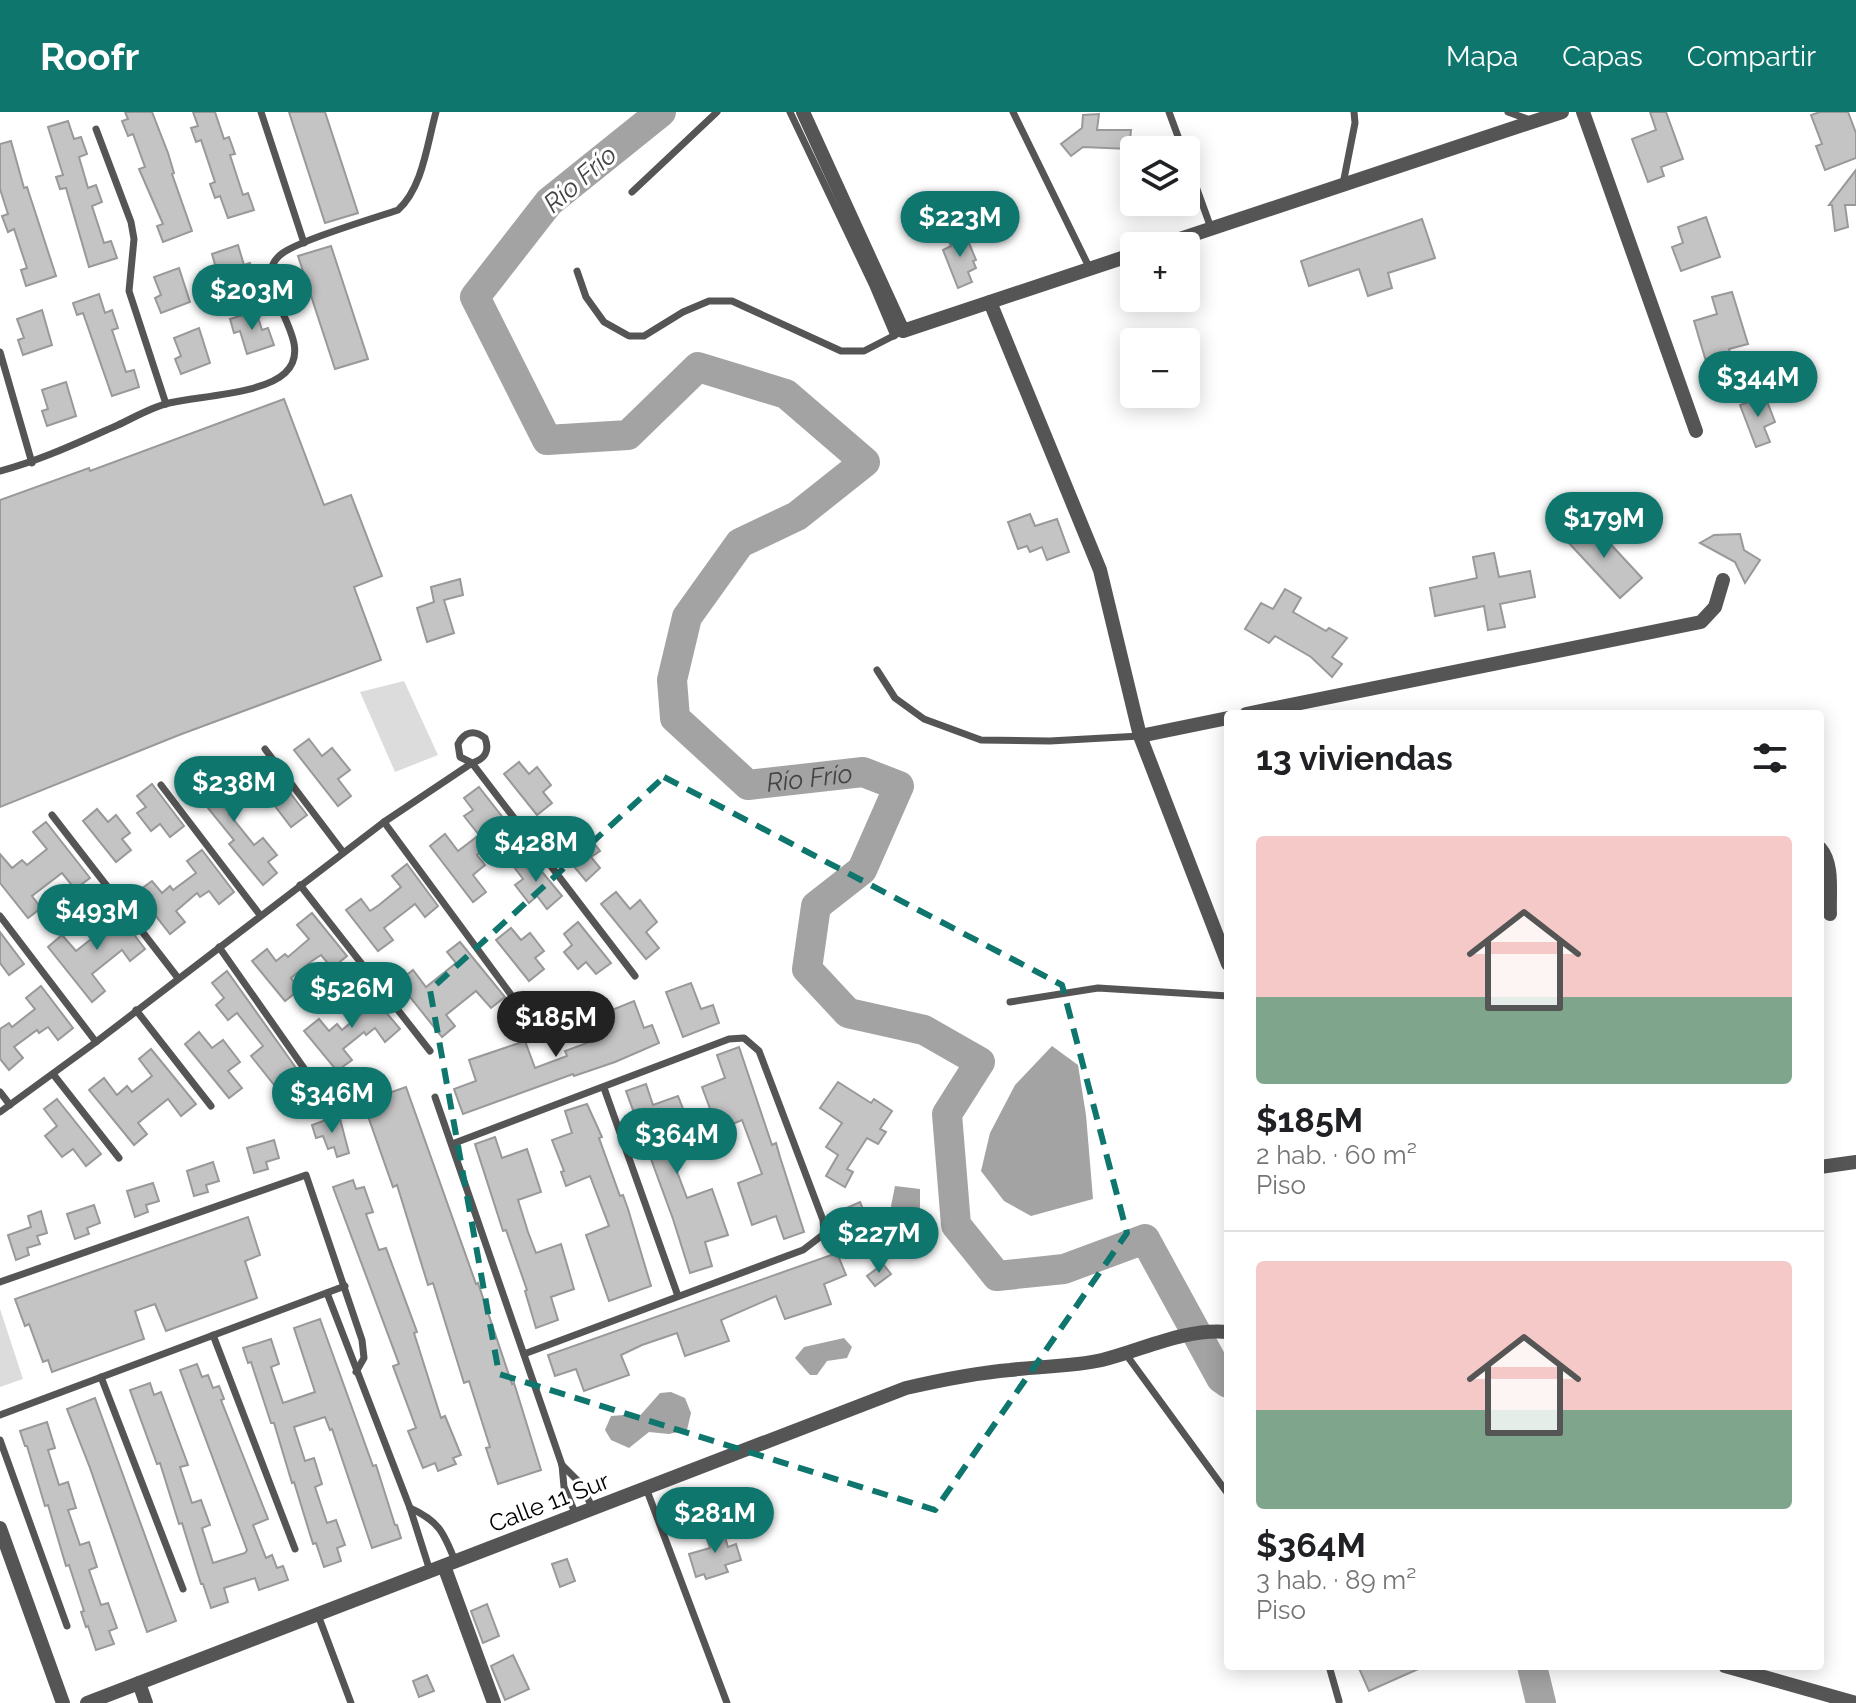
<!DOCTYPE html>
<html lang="es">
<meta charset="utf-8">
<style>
:root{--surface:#fff;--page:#f2f2f2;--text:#202124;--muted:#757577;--line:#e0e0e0;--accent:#0f766e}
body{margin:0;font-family:Raleway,sans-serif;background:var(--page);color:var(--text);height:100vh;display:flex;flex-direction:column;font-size:30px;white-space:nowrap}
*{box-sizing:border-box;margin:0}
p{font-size:26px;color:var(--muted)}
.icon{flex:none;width:44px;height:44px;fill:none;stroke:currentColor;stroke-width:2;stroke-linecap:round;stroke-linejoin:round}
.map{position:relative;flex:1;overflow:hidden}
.panel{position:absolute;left:1224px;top:598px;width:600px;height:960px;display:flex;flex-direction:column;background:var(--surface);border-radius:8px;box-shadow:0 4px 20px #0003}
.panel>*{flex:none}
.controls{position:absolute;left:1120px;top:24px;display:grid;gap:16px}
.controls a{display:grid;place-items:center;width:80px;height:80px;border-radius:8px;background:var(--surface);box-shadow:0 4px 20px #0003;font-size:40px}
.price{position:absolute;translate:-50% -68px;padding:0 18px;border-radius:28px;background:var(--accent);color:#fff;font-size:26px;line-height:52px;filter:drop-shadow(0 2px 4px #0008)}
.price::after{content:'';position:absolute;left:50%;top:48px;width:24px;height:18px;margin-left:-12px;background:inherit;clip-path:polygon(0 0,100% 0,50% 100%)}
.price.selected{background:#222;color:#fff}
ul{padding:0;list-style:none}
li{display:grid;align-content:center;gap:16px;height:424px;padding:0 32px}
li+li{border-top:2px solid var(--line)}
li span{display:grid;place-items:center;height:248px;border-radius:8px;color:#555}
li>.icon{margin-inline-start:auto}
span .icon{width:144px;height:144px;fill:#fffc;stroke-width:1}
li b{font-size:34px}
h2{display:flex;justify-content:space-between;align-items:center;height:96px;padding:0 32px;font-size:34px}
header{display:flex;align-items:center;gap:48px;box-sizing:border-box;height:112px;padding:0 40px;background:var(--accent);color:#fff}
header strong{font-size:38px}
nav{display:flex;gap:44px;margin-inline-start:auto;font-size:28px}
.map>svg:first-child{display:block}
.green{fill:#dcdcdc}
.water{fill:#a3a3a3}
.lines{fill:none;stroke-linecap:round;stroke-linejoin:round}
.river{stroke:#a3a3a3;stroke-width:30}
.building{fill:#c4c4c4;stroke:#999;stroke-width:2}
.service{stroke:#555;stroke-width:7}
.minor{stroke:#555;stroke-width:14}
.marked{fill:none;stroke:#0f766e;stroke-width:6;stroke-dasharray:16 10;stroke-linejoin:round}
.labels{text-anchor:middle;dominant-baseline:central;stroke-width:6;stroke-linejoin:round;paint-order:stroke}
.street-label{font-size:24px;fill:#000;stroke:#fff}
.water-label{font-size:26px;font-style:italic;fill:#444;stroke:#fff}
</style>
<header>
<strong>Roofr</strong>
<nav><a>Mapa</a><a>Capas</a><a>Compartir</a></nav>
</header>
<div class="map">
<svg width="1856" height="1591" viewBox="0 0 1856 1591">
<rect width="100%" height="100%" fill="#fff"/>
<g class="green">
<path d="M404,569l34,74 -43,17 -35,-80z"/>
<path d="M0,1197l23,70 -23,8z"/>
</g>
<g class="water">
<path d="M1052,934l26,19 8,50 7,84 -62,17 -27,-15 -23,-30 9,-38 25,-48z"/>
<path d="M895,1074l25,3v23l13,31 -27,-6 -15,-31z"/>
<path d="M844,1226l8,9 -5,11 -20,3 -10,14h-7l-15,-17 9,-11z"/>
<path d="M671,1280l14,6 6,15 -4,17 -18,4 -20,-2 -20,16 -18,-8 -6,-10 6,-14 13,-1 13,4 23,-26z"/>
</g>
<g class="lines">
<g class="river">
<path id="s1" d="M661,0l-112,90 -74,95 72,143 81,-5 70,-68 88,27 79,68 -68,54 -57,27 -53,74 -15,63 3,38 73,67 115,-13 36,14 -37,84 -46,36 -9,63 41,44 76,17 56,32 -33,52 9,111 41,51 67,-7 81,-30 76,139 7,5"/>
<path d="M1532,1554l9,37"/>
</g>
</g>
<g class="building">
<path d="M125,0h27l16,41 6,20 -2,1 20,57 -29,11 -6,-16 6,-2 -24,-55 6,-2 -12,-33 -5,2 -6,-15 6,-2z"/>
<path d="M193,0h22l9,27 5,-2 6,17 -5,1 13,40 5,-2 6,17 -26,8 -8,-22 -5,2 -5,-14 5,-2 -14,-42 -5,2 -5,-14 7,-2z"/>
<path d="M289,0h36l33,101 -33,10z"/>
<path d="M1650,0h16l17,47 -22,8 3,9 -16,6 -16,-43 24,-9z"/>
<path d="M1820,0h28l8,21v25l-31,12 -9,-24 6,-2 -11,-29z"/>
<path d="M1099,2l-2,16h34l-2,19 -46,-2 -12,9 -10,-12 21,-16 1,-13z"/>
<path d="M68,9l6,18 7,-2 6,17 -8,3 9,31 8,-3 6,17 -10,4 12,37 7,-2 6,17 -28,9 -23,-79 -6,1 -4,-12 7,-2 -15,-48z"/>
<path d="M11,29l13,47 3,-1 29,89 -30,10 -5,-16 6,-2 -13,-39 -6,3 -6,-16 6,-2 -8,-25v-45z"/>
<path d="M1856,58v35h-11l3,22 -13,4 -3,-26h-3z"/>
<path d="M1706,105l14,40 -39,14 -9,-24 11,-4 -5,-16z"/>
<path d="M1422,107l13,39 -47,15 4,15 -24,8 -9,-27 -50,17 -8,-25z"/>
<path d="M964,119l12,29 -3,1 3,7 -8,4 4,10 -14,6 -15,-38 8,-4 -3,-8z"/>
<path d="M238,133l6,20 6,-2 6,17 -27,8 -7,-22 -6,2 -4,-14z"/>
<path d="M331,134l37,113 -33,10 -37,-113z"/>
<path d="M179,156l11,34 -29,11 -6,-15 6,-3 -7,-18z"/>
<path d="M1732,180l16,52 -19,5 3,12 -24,7 -14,-47 23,-7 -5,-17z"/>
<path d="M99,182l6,19 7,-3 6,18 -6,2 14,42 8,-2 5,17 -27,9 -29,-83 -6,2 -4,-12z"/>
<path d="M42,198l10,35 -29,10 -5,-15 6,-2 -7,-19z"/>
<path d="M256,199l6,19 6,-2 6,17 -27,9 -7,-23 -6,2 -4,-14z"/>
<path d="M199,216l11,35 -29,11 -6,-15 6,-3 -7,-18z"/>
<path d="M66,270l10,34 -29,10 -5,-15 6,-2 -6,-19z"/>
<path d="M1765,284l10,26 -11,5 6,15 -14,5 -16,-42z"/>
<path d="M284,287l40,106 27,-10 31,81 -28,11 27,73 -202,75 -179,72v-307l89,-32 1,3z"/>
<path d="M1030,402l5,12 22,-7 12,33 -22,8 -5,-13 -12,5 -3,-6 -9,3 -10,-27z"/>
<path d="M1589,409l53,57 -22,20 -53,-57z"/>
<path d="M1740,422l4,16 16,10 -15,23 -10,-21 -35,-19 14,-8z"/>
<path d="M1494,441l5,24 31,-6 5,26 -35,7 5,23 -17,3 -4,-24 -49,10 -5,-28 47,-10 -4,-21z"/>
<path d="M460,467l3,16 -19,5 10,33 -27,9 -10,-34 17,-6 -3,-15z"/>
<path d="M1285,477l16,9 -8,14 33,19 3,-3 18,10 -15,19 10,7 -10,13 -21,-20 -36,-21 -6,7 -24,-14 16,-26 12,6z"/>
<path d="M309,627l13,17 10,-8 18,22 -12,9 13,17 -13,10 -44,-56z"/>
<path d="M265,648l42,55 -16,12 -42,-55z"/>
<path d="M519,650l10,12 8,-7 14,18 -8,7 9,11 -15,12 -33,-41z"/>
<path d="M201,657l9,13 9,-8 23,29 -13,11 25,31 9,-7 14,17 -9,7 9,11 -14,12 -34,-41 5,-4 -48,-59z"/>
<path d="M152,672l32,42 -14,11 -10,-13 -9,7 -14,-18 9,-6 -9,-11z"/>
<path d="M479,675l32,41 -34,27 8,10 -12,10 13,17 -13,10 -43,-56 15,-12 13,17 21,-16 -15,-19 9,-6 -9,-12z"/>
<path d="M97,697l11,13 8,-7 14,18 -8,6 9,11 -15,12 -33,-41z"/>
<path d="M46,710l44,56 -15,11 -13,-16 -30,23 9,12 -13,10 -28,-35v-29l12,14 10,-8 5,5 20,-16 -14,-17z"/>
<path d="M567,716l10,12 9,-7 14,18 -9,6 9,11 -14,13 -34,-41z"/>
<path d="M202,738l32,42 -15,12 -10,-13 -9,6 -3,-4 -21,18 9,11 -15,12 -33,-42 15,-11 10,12 8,-7 3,4 23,-17 -9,-12z"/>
<path d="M529,744l33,40 -15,13 -10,-13 -8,7 -14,-18 8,-6 -9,-12z"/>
<path d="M407,752l31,42 -13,11 -10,-13 -9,7 -22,17 9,12 -15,11 -32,-41 15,-11 9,12 9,-6 22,-18 -9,-11z"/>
<path d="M616,780l14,17 10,-9 17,22 -11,10 13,16 -13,11 -45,-55z"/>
<path d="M113,795l32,42 -15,12 -8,-11 -30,24 13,17 -13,11 -44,-55 14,-12 14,16 29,-23 -7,-9z"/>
<path d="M312,801l35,43 -15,12 -11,-13 -9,6 -21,17 8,12 -14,11 -33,-40 15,-12 9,12 9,-7 3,3 21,-18 -12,-14z"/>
<path d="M578,810l33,41 -15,11 -10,-12 -8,7 -14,-17 8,-7 -8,-11z"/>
<path d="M511,816l10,12 9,-7 14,18 -9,7 9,11 -15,12 -33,-41z"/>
<path d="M0,820l24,32 -15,11 -9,-12z"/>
<path d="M460,830l45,55 -14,11 -15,-17 -30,24 9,11 -13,11 -44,-55 15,-12 13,17 30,-24 -9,-11z"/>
<path d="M227,859l79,111 -12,10 -11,-13 -8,7 -24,-30 12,-10 -26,-33 -9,7 -12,-15 8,-7 -12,-15z"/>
<path d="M691,871l10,26 12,-4 6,18 -36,14 -17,-45z"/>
<path d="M41,874l32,42 -15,12 -10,-13 -9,6 -2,-3 -23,17 9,11 -14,12 -9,-11v-30l9,-6 3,4 23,-18 -9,-11z"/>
<path d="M365,875l35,42 -15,13 -10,-14 -9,7 -2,-3 -21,17 9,11 -15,11 -33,-40 15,-12 10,12 8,-7 5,6 20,-17 -12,-14z"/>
<path d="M634,889l10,27 8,-3 7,18 -44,19 -41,14 -1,-2 -110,40 -9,-25 22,-8 -7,-21 56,-19 10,27 32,-12 -2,-5 22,-8 -7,-20z"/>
<path d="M199,920l13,16 11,-8 17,22 -12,9 14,17 -13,10 -44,-54z"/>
<path d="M739,935l33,98 4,-2 4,14 24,75 -20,7 -8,-23 -24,9 -14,-42 24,-9 -11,-30 -9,-24 -24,10 -16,-43 23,-9 -8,-23z"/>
<path d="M151,937l45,55 -15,12 -13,-17 -30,24 9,11 -13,11 -45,-55 15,-12 13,17 10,-9 5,6 20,-16 -13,-17z"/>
<path d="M838,970l33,21 3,-4 18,12 -12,18 6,3 -8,12 -11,-6 -20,31 6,3 -8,15 -19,-11 12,-21 -12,-8 16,-24 -22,-15z"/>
<path d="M646,972l7,21 25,-9 16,41 -23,8 7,24h-2l11,29 25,-9 16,46 -23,7 7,24 -22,7 -17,-54 -47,-128z"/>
<path d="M406,975l70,197 2,-1 34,101 2,-1 27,87 -43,14 -12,-36 4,-1 -21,-66 -5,2 -31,-100 -5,2 -31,-100 -4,2 -30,-85z"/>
<path d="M57,987l44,55 -15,12 -13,-17 -11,8 -17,-21 12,-10 -13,-17z"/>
<path d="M587,992l15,33 -3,1 21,58 3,-1 5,14 23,77 -42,15 -23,-66 23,-9 -19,-50 -24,10 -5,-14 3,-1 -12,-31 20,-7 -7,-22z"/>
<path d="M339,1003l10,38 -12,4 -3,-10 -6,2 -5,-13 -7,2 -4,-13z"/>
<path d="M495,1025l7,21 25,-9 14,43 -23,8 10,32 8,21 25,-9 13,45 -23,8 7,23 -22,8 -11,-37 2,-1 -21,-60 -3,1 -28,-87z"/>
<path d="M274,1028l5,18 -13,4 2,7 -14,4 -7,-25z"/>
<path d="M213,1050l6,19 -13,4 2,7 -14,4 -7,-25z"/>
<path d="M353,1068l3,9 8,-2 9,25 -7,2 13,36 7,-2 31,84 -3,1 27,85 4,-2 16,39 -8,3 3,6 -18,7 -3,-8 -12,5 -15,-37 8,-3 -23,-62 6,-2 -66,-177z"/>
<path d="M153,1071l6,18 -13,4 2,7 -13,5 -8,-26z"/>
<path d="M860,1090l11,27 -17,8 -12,-27z"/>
<path d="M94,1093l6,18 -13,5 2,6 -14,5 -8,-25z"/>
<path d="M41,1099l6,22 -10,3 3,8 -13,4 2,7 -13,5 -8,-25 23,-8 -3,-11z"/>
<path d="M248,1105l12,38 -15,6 12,37 -91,33 -11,-27 -20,7 9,28 -92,33 -4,-12 -5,2 -14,-38 -4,2 -10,-27z"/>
<path d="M837,1141l9,22 -22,9 7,20 -46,15 -9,-23 -55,24 8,21 -44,15 -8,-23 -35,12 -21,10 8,20 -45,16 -8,-22 -21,7 -7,-21z"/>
<path d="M883,1152l8,10 -16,12 -8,-10z"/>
<path d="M320,1207l53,147 3,-1 19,60h2l4,13 -29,10 -40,-119 -2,1 -5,-13 -31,10 11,34 9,-3 8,26 -7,3 12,36 9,-3 9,25 -8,3 4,13 -17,6 -8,-24 -3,1 -19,-62 -2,1 -18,-60h-3l-20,-61 -3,1 -5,-15 28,-9 8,25 -8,3 12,36 32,-11 -21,-64z"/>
<path d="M197,1252l5,13 6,-2 5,13 6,-2 5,13 -3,1 47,119 -15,6 13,33 6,-3 5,13 6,-2 5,14 -29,10 -4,-12 -31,10 4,14 -17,6 -8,-24h-2l-19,-61 -3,1 -19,-61 -3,1 -27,-74 20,-7 4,12 7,-3 27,73 -8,2 12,36 9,-3 9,25 -8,3 11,35 32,-10 2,-3 -67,-180z"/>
<path d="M95,1286l81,223 -29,11 -57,-164 -23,-59z"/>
<path d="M47,1310l8,26 -7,2 11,35 9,-3 8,26 -8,2 12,35 9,-3 8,25 -8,3 12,35 7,-2 9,25 -8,3 5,13 -18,6 -8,-24 -2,1 -5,-15 3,-1 -15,-46 -3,1 -18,-61 -3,1 -18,-60h-2l-5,-15z"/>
<path d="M721,1412l7,23 8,-3 5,16 -16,5 3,7 -22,7 -2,-5 -8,3 -7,-23 21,-6 -6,-18z"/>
<path d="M567,1447l8,22 -15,6 -8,-23z"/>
<path d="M487,1492l12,32 -16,7 -12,-32z"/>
<path d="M513,1543l16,34 -24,11 -14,-34z"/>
<path d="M1358,1554h67l-56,25z"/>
<path d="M427,1563l7,16 -15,6 -6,-16z"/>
</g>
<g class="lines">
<g class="service">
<path d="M261,0l43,131"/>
<path d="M790,0l82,172 22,52"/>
<path d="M1013,0l77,157"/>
<path d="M1169,0l14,38"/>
<path d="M1508,0l25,9"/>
<path d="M96,17l35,93 3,17 -5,52 37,113"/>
<path d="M1186,47l25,69"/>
<path d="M1343,72l12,-61 -1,-11"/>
<path d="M632,80l85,-80"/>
<path d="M577,159l9,26 18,25 25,14h15l39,-24 26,-11h23l109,50h23l39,-20"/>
<path d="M0,240l32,111"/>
<path d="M0,359c42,-11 79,-29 118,-46 17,-8 34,-18 51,-22 30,-7 94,-9 116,-30 35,-32 -38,-87 -6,-117 14,-14 96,-38 119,-46 25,-23 29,-66 38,-98"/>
<path d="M877,558l18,28 29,21 57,21 69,1 90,-5"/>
<path d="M265,637l78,103"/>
<path d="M161,673l99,130"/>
<path d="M52,703l126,163"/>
<path d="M384,710l139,189"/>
<path d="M300,773l130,166"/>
<path d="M0,804l96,126"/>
<path d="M219,835l101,144"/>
<path d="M1010,890l88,-14 130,8"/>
<path d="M136,898l75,96"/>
<path d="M53,962l66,84"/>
<path d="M604,976l74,208"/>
<path d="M0,980l10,13"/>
<path d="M435,985l127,368 2,22 12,28"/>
<path d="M0,1000l96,-70 288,-220 88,-59c13,-4 18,-12 13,-25 -11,-9 -21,-6 -27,6l2,13 12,6 163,213"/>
<path d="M452,1032l277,-105 15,-1 15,13 64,169 1,14 -21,16 -279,104"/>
<path d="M0,1170l306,-107 56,165 2,18 -8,14"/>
<path d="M327,1181l83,215 20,63"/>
<path d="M213,1223l82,214"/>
<path d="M1125,1241l103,141"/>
<path d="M101,1265l82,212"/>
<path d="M0,1303l345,-129"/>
<path d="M0,1328l67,186"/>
<path d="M562,1353l16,16 15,27"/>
<path d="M646,1376l81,215"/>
<path d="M410,1396c29,13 34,25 45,53"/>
<path d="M318,1503l33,88"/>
<path d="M1329,1554l10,35"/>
</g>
<g class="minor">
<path d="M803,0l100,219 231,-77"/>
<path d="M1583,0l113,319"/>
<path d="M1159,134l403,-134"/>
<path d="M990,190l110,268 40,166 88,-18"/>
<path d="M1246,602l455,-92 14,-15 8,-27"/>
<path d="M1140,624l88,228"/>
<path d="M1820,736c14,16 9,45 10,66"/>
<path d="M1820,1055l36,-5"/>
<path d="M0,1416l63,175"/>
<path d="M444,1454l50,137"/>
<path d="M1725,1554l131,37"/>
<path d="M139,1571l7,20"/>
<path d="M87,1591l819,-315c35,-8 69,-15 104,-18 31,-4 61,-3 92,-10 41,-10 82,-32 126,-28"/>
</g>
</g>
<path class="marked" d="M664,665l398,208 65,248 -192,277 -436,-136 -69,-384z"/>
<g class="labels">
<g class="street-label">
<text transform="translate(549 1390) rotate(-21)">Calle 11 Sur</text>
</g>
<g class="water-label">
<text transform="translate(580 67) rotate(-41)">Río Frío</text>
<text stroke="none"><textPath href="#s1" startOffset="1304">Río Frío</textPath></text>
</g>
</g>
</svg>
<div class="controls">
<a><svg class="icon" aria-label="layers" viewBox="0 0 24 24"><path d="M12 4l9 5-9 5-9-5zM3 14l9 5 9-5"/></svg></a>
<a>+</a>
<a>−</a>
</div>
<b class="price" style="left:960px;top:147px">$223M</b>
<b class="price" style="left:252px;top:220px">$203M</b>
<b class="price" style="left:1758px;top:307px">$344M</b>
<b class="price" style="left:1604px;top:448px">$179M</b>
<b class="price" style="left:234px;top:712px">$238M</b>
<b class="price" style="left:536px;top:772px">$428M</b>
<b class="price" style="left:97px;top:840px">$493M</b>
<b class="price" style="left:352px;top:918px">$526M</b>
<b class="price selected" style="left:556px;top:947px">$185M</b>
<b class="price" style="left:332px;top:1023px">$346M</b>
<b class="price" style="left:677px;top:1064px">$364M</b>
<b class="price" style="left:879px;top:1163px">$227M</b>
<b class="price" style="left:715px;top:1443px">$281M</b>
<section class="panel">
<h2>13 viviendas<svg class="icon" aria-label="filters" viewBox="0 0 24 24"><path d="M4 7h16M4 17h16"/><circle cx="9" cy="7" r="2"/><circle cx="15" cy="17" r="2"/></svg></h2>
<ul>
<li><span style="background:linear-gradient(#f6c9c9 65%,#7fa58c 0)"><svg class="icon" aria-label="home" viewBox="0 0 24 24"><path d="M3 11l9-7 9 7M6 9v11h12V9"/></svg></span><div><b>$185M</b><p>2 hab. · 60 m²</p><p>Piso</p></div></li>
<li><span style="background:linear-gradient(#f6c9c9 60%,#7fa58c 0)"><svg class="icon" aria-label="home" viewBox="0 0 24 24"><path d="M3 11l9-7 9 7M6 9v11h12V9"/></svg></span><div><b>$364M</b><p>3 hab. · 89 m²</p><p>Piso</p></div></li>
</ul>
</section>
</div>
